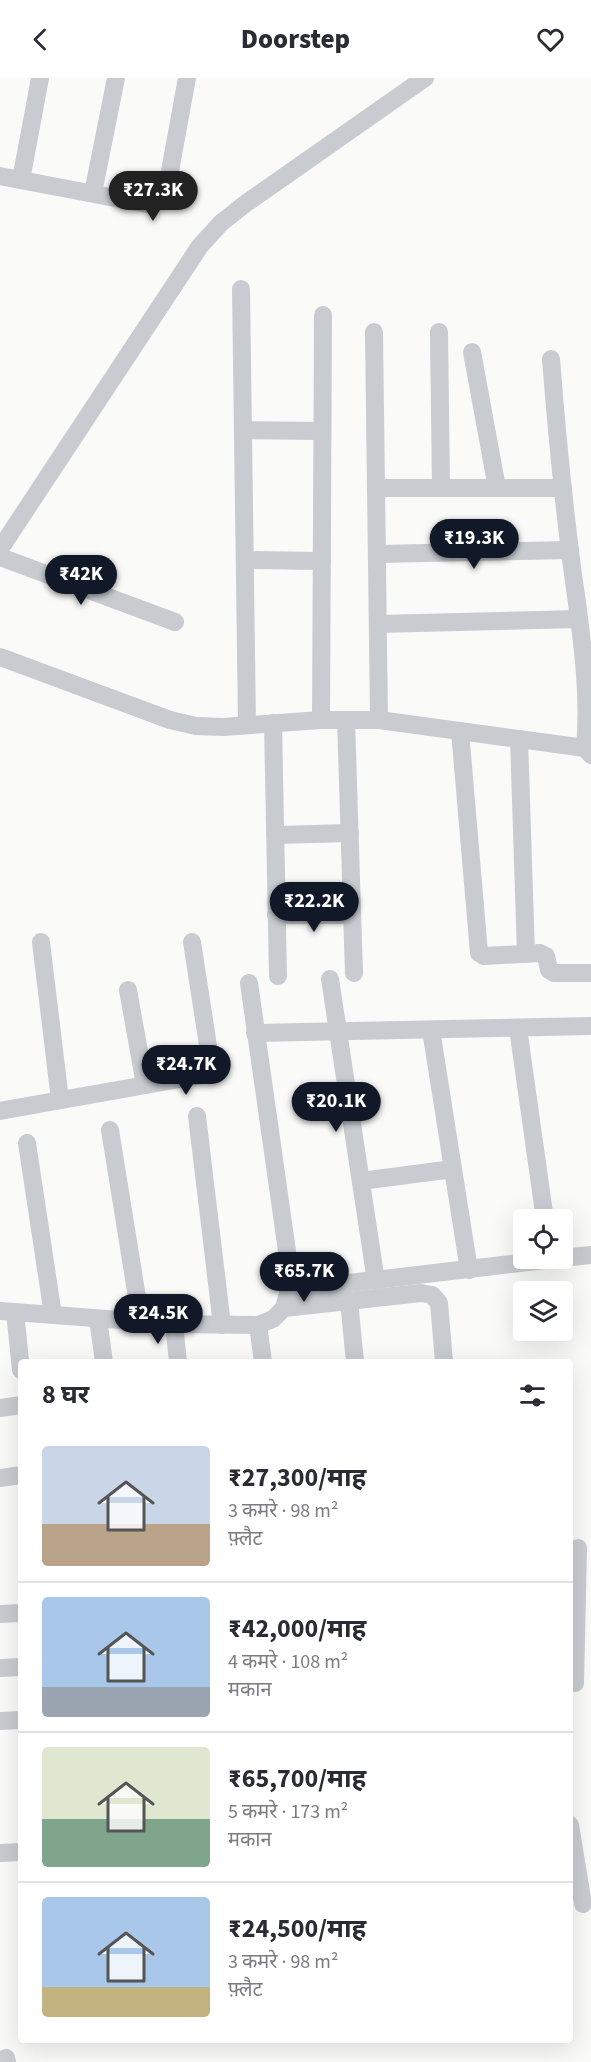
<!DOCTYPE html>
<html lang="hi">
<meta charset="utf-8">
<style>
:root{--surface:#fff;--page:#f7f7f7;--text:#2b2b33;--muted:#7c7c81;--line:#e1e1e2;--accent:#111827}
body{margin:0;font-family:"Source Sans 3","Noto Sans Devanagari",sans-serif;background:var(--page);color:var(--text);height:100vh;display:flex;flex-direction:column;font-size:22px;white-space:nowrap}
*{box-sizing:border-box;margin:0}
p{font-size:20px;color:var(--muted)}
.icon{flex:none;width:33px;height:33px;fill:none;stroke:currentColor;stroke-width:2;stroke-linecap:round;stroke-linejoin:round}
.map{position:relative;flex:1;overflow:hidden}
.sheet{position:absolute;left:18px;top:1281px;width:555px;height:684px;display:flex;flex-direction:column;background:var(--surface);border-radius:6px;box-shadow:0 6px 24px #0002}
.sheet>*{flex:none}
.fabs{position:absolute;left:513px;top:1131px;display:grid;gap:12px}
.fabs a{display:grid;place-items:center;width:60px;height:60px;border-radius:6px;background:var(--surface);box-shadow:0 6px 24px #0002;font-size:30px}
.price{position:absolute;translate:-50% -51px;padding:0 14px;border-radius:21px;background:var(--accent);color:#fff;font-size:20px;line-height:39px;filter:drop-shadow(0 2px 3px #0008)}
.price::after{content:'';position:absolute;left:50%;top:36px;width:18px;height:14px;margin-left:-9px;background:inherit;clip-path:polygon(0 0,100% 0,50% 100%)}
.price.active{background:#222;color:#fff}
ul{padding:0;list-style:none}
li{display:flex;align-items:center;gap:18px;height:150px;padding:0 24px}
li+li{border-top:2px solid var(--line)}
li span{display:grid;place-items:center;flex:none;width:168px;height:120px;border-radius:6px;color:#555}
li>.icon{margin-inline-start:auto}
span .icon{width:72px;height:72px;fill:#fffc;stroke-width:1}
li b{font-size:26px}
h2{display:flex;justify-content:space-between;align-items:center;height:72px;padding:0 24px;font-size:26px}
header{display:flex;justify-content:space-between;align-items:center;height:78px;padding:0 24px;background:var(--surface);font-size:27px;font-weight:800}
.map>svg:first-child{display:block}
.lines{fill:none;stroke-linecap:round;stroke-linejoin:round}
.street{stroke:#c8ccd0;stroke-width:18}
</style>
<header><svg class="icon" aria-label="back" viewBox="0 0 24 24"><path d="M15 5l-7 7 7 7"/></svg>Doorstep<svg class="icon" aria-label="heart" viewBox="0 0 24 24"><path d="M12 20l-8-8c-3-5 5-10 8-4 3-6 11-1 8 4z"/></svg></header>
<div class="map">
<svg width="591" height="1984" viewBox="0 0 591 1984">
<rect width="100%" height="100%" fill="#fafaf8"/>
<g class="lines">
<g class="street">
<path d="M0,98l152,29c11,-6 13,-12 16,-23l19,-104"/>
<path d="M21,102l19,-102"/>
<path d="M93,115l23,-115"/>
<path d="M241,211l6,436"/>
<path d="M374,254l5,388"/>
<path d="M439,254l2,156"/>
<path d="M472,274l25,136"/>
<path d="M551,281c5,64 11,128 19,192 8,65 21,131 15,197"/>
<path d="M243,352l79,1"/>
<path d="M377,410h185"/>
<path d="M0,471l200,-303 21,-23 24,-19 180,-126"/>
<path d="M378,476l192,-4"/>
<path d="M0,479l175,65"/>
<path d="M245,482l77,1"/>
<path d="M378,546l201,-5"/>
<path d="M0,579l170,63 26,6 27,1 98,-7h58l206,28 6,7"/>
<path d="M321,642l2,-405"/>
<path d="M346,642l8,253"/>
<path d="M273,645l5,253"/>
<path d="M460,653l19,222 5,3 56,-3 6,3 3,14 5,3h37"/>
<path d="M519,661l7,215"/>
<path d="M275,757l75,-2"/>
<path d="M276,837h76"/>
<path d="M41,864l19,158"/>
<path d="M330,901l46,302"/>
<path d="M128,912l17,95"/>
<path d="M518,950l27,192"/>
<path d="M431,952l38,240"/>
<path d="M255,955l336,-7"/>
<path d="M0,1033l202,-36 6,-4 3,-6 -19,-123"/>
<path d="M197,1038l25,209"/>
<path d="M110,1052l31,192"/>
<path d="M27,1065l26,172"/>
<path d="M361,1103l92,-12"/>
<path d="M562,1180l29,-3"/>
<path d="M289,1212l273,-32"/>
<path d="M349,1223l6,61"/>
<path d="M284,1230l137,-15 11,2 7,8 5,59"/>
<path d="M0,1233l174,13 84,1 15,-6 11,-11 5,-18v-25l-40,-282"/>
<path d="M15,1234l6,58"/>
<path d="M98,1241l6,43"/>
<path d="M174,1246l4,38"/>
<path d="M258,1247l5,37"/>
<path d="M0,1330l21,-3"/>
<path d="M0,1400l21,-3"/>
<path d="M0,1536l21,-1"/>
<path d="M0,1590l21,-1"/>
<path d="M575,1605l3,-135"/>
<path d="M0,1643l21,-1"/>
<path d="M570,1747l13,79"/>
<path d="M0,1775l21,-1"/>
<path d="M6,1980l1,4"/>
</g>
</g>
</svg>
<div class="fabs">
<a><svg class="icon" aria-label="locate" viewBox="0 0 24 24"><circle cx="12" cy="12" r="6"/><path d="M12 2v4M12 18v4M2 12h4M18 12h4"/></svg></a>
<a><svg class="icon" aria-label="layers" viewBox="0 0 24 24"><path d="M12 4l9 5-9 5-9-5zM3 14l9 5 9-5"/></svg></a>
</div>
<b class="price active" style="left:153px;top:144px">₹27.3K</b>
<b class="price" style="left:474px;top:492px">₹19.3K</b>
<b class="price" style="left:81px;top:528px">₹42K</b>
<b class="price" style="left:314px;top:855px">₹22.2K</b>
<b class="price" style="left:186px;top:1018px">₹24.7K</b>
<b class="price" style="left:336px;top:1055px">₹20.1K</b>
<b class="price" style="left:304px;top:1225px">₹65.7K</b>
<b class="price" style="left:158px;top:1267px">₹24.5K</b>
<section class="sheet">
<h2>8 घर<svg class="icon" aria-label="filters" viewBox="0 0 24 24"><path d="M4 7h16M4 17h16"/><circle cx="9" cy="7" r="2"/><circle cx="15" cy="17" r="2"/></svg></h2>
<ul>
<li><span style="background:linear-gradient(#c9d6e8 65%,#b9a48a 0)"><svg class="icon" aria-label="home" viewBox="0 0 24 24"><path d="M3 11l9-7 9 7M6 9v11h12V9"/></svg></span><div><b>₹27,300/माह</b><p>3 कमरे · 98 m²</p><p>फ़्लैट</p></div></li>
<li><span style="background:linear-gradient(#a9c7e8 75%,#9aa5b1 0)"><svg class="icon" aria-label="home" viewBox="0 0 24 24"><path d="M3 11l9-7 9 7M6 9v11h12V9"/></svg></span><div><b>₹42,000/माह</b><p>4 कमरे · 108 m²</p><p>मकान</p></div></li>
<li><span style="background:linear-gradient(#dfe7d0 60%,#7fa58c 0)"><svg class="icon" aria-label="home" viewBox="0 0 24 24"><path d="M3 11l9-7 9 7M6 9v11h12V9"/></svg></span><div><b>₹65,700/माह</b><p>5 कमरे · 173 m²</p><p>मकान</p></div></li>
<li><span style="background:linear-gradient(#a9c7e8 75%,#c2b280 0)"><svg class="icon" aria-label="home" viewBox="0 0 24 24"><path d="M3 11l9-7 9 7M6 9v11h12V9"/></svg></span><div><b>₹24,500/माह</b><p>3 कमरे · 98 m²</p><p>फ़्लैट</p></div></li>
</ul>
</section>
</div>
